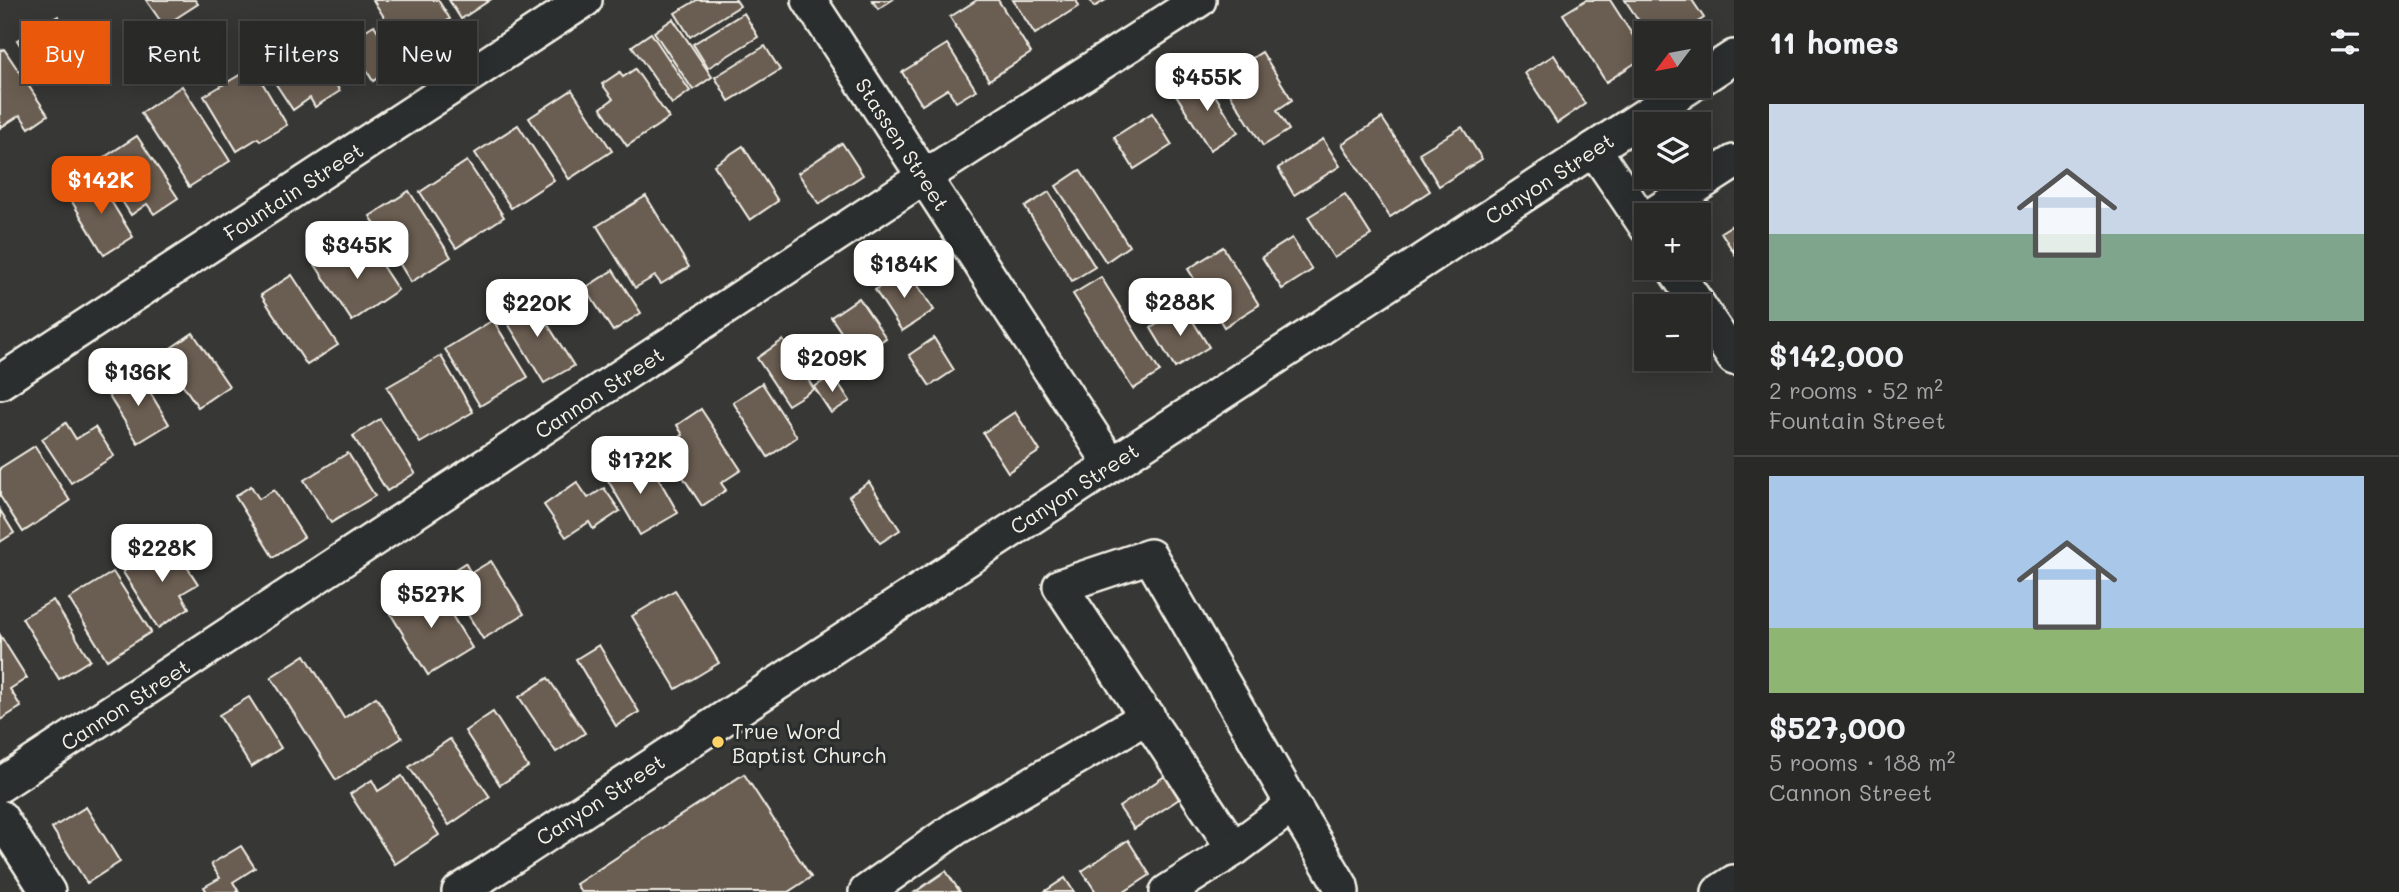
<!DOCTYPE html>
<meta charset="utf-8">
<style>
:root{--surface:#292928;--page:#313130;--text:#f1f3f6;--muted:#a5a6a8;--line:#454545;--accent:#ea580c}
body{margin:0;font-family:Mali,sans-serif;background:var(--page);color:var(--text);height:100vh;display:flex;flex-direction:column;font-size:26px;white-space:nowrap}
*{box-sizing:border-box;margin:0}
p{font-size:23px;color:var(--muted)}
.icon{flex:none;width:38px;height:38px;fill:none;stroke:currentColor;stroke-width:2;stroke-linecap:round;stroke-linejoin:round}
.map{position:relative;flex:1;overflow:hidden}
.panel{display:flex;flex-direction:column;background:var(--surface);width:665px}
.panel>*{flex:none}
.banner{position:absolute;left:21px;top:21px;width:665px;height:63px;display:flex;gap:14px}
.needle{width:46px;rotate:238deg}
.buttons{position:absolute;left:1634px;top:21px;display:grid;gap:14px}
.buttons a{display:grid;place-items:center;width:77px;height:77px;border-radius:0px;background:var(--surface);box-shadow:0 4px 18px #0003,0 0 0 2px var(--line);font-size:35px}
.price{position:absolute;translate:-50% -60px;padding:0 16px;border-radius:14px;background:#fff;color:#222;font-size:23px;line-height:46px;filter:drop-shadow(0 2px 4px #0008)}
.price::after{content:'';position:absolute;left:50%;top:42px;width:21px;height:16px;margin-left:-10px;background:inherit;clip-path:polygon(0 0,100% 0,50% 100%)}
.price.active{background:var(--accent);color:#fff}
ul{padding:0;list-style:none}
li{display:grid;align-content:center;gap:14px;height:371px;padding:0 35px}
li+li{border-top:2px solid var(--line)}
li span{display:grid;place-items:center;height:217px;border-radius:0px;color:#555}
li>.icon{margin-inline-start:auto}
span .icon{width:126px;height:126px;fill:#fffc;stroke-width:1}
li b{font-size:30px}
h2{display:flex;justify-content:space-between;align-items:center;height:84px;padding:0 35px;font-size:30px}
.chip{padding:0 24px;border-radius:0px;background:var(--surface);box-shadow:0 4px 18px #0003,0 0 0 2px var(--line);font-size:24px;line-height:63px}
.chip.active{background:var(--accent);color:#fff}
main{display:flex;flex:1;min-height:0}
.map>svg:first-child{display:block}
.building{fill:#6b5d51;stroke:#f4f1e8;stroke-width:2}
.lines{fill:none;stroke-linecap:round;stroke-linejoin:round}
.minor-casing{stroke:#f4f1e8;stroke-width:38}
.minor{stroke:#2a2d2e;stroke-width:33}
.poi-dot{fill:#ffd166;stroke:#2a2d2e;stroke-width:2.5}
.labels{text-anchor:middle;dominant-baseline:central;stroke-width:6;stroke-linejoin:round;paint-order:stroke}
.street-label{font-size:21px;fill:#f4f1e8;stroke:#2a2d2e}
.poi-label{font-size:21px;fill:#f4f1e8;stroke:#2a2d2e;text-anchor:start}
</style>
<main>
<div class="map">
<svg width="1734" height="892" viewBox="0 0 1734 892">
<rect width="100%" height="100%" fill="#373735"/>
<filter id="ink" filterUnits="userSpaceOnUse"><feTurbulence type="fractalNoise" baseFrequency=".0143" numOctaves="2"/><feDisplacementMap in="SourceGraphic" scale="14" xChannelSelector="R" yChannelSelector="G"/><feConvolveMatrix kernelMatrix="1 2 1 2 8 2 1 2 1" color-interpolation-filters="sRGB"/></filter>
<g filter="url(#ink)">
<g class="building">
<path d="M146,0h49l3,4 -34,22z"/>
<path d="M373,0h65l12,19 -46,29z"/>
<path d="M449,0h41l-29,19z"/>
<path d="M697,0h39l4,6 -50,31 -15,-24z"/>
<path d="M872,0h20l-14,9z"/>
<path d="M977,0h21l33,53 -42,27 -39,-63z"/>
<path d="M1013,0h63l3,6 -44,28z"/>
<path d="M1090,0h16l-12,7z"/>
<path d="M1586,0h24l36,56 -40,26 -43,-68z"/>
<path d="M1625,0h67l12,18 -24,15 -4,-2 -4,2h-25z"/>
<path d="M744,13l14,24 -50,31 -15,-24z"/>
<path d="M58,16l25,41 -41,24 -25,-41z"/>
<path d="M673,19l39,58 -19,13 -39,-58z"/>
<path d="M374,25l25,39 -26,17 -25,-40z"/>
<path d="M299,29l41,62 -25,16 -5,-9 -17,12 -35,-53z"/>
<path d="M651,33l39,58 -18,13 -40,-58z"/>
<path d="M947,44l29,46 -20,12 -8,-13 -26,16 -20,-33z"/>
<path d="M765,46l15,24 -51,31 -14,-24z"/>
<path d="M4,49l44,66 -19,13 -9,-13 -20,13v-77z"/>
<path d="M1262,52l30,48 -15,10 12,20 -26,16 -33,-52 14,-9 -10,-15z"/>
<path d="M1554,55l31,49 -28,19 -32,-50z"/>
<path d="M253,67l34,58 -27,16 -2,-3 -21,13 -33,-55z"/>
<path d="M635,69l34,49 -42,28 -26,-38 12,-9 -11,-15 18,-12 3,5z"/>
<path d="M1203,76l35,56 -28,18 -35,-57z"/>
<path d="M182,86l48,75 -41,26 -48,-74z"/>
<path d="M572,90l40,61 -43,28 -40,-61z"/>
<path d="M1152,113l20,32 -38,24 -20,-32z"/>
<path d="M1382,118l48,73 -40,26 -48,-73z"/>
<path d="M518,125l36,55 -43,28 -36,-55z"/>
<path d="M1462,127l20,32 -43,27 -20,-33z"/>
<path d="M137,136l41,62 -24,16 -7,-10 -16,11 -34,-53z"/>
<path d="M1323,139l17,27 -46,29 -16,-27z"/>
<path d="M842,143l21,32 -44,29 -21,-31z"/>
<path d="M743,146l35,55 -28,19 -36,-55z"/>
<path d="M467,161l37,56 -48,31 -36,-56z"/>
<path d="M1080,170l49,76 -23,16 -50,-76z"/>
<path d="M97,178l36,59 -29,18 -36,-60z"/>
<path d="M409,191l42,66 -40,25 -41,-66z"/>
<path d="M1049,192l46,75 -23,14 -47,-74z"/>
<path d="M1345,194l26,41 -37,23 -26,-41z"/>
<path d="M646,196l43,71 -28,17 -6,-8 -20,12 -38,-62z"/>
<path d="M1734,224v29l-13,-21z"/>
<path d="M1292,238l20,32 -30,19 -20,-32z"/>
<path d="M370,247l28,43 -46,31 -38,-58 21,-14 10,15z"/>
<path d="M1223,247l36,58 -35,22 -36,-58z"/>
<path d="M907,269l27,41 -32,21 -27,-41z"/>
<path d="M613,270l28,43 -28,18 -28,-43z"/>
<path d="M292,275l46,70 -31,20 -46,-70z"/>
<path d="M1101,277l59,95 -27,17 -60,-95z"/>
<path d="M529,295l45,71 -30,17 -43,-71z"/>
<path d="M859,298l27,40 -28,19 -27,-40z"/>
<path d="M1184,307l25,40 -34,21 -24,-40z"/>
<path d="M493,320l35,57 -48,29 -35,-57z"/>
<path d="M193,333l36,53 -31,21 -36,-53z"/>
<path d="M934,338l20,32 -24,16 -21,-31z"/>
<path d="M783,340l31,49 -26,16 -31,-47z"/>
<path d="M441,356l32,56 -53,31 -33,-56z"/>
<path d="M139,374l30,50 -31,19 -31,-50z"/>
<path d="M833,375l17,26 -19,12 -17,-26z"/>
<path d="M762,383l35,54 -29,20 -35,-55z"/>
<path d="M701,409l40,61 -20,13 5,7 -24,16 -38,-58 19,-13 -6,-10z"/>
<path d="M1015,412l25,39 -32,21 -25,-39z"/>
<path d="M380,419l35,54 -28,18 -34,-55z"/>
<path d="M66,423l10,16 19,-12 19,29 -43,27 -29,-44z"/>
<path d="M35,446l35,55 -47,31 -23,-36v-28z"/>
<path d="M348,453l27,43 -44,27 -27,-43z"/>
<path d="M625,457l14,24 16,-9 23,41 -38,22 -38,-65z"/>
<path d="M577,482l11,16 16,-10 16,23 -27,18 -4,-7 -23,15 -22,-32z"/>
<path d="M869,482l31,48 -20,13 -31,-47z"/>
<path d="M251,486l8,13 15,-9 30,47 -31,20 -38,-61z"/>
<path d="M0,510l14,23 -14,9z"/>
<path d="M171,542l27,42 -17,10 8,14 -31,20 -35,-56z"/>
<path d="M491,561l33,53 -41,25 -39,-63 21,-13 6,10z"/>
<path d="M113,572l38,60 -44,28 -38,-61z"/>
<path d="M434,586l38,62 -44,27 -38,-62z"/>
<path d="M675,590l44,73 -43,26 -44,-73z"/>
<path d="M53,600l37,60 -31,19 -37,-61z"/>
<path d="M0,635l27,43 -17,11 11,18 -21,13z"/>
<path d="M599,645l40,67 -23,14 -40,-67z"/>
<path d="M305,655l39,63 32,-21 26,41 -66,42 -65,-103z"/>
<path d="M548,678l37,55 -29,19 -37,-55z"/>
<path d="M249,697l32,51 -30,19 -32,-52z"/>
<path d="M493,712l35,55 -28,18 -35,-54z"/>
<path d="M450,739l40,58 -41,28 -40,-58z"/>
<path d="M744,774l67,103 -23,15h-207l-5,-8z"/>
<path d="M402,776l37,59 -44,29 -45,-70 22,-14 6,11z"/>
<path d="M1165,776l14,23 -45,30 -15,-22z"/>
<path d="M86,807l34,55 -33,21 -35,-55z"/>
<path d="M1128,840l22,35 -26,17h-28l-14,-21z"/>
<path d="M241,846l14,22 -22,14 6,10h-32l-3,-5 16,-9 -9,-14z"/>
<path d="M946,871l14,21h-45z"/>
<path d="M1065,878l9,14h-30z"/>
</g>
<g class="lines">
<defs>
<g id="minor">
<path d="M809,0l302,464"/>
<path d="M1699,80l35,-23"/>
<path d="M1594,149l53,79"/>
<path d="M1652,215l82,-53"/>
<path d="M1673,268l26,38"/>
<path d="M1699,306l35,52"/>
<path d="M0,382l585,-382"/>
<path d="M0,785l924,-608 275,-177"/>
<path d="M0,817l48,75"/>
<path d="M1234,849l-174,-263 90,-30 143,249"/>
<path d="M459,892l1231,-806"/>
<path d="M866,892l90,-64 192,-112"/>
<path d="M1167,892l67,-43 59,-44 48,81 1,6"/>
<path d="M1719,892l15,-10"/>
</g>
</defs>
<use href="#minor" class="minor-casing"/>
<use href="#minor" class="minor"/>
</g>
</g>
<circle class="poi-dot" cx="718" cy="742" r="7"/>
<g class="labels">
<g class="street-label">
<text transform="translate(903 144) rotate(57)">Stassen Street</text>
<text transform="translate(1549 178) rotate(-33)">Canyon Street</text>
<text transform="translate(293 191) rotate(-33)">Fountain Street</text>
<text transform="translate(599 392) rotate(-33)">Cannon Street</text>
<text transform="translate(1074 488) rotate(-33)">Canyon Street</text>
<text transform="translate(125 704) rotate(-33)">Cannon Street</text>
<text transform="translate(600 799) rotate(-33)">Canyon Street</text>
</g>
<g class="poi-label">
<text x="732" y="730">True Word<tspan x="732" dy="24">Baptist Church</tspan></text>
</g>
</g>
</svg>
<div class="buttons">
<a><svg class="needle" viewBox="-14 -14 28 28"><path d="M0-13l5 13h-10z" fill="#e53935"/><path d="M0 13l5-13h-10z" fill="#a5a6a8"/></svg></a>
<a><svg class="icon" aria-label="layers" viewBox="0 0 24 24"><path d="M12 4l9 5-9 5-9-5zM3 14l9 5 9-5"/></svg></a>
<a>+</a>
<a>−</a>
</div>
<b class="price" style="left:1207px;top:113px">$455K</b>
<b class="price active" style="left:101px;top:216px">$142K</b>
<b class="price" style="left:357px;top:281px">$345K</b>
<b class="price" style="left:904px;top:300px">$184K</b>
<b class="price" style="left:1180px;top:338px">$288K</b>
<b class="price" style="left:537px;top:339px">$220K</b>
<b class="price" style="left:832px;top:394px">$209K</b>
<b class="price" style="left:138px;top:408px">$136K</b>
<b class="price" style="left:640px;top:496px">$172K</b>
<b class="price" style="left:162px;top:584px">$228K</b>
<b class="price" style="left:431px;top:630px">$527K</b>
<div class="banner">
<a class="chip active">Buy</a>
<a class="chip">Rent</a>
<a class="chip">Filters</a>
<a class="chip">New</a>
</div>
</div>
<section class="panel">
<h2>11 homes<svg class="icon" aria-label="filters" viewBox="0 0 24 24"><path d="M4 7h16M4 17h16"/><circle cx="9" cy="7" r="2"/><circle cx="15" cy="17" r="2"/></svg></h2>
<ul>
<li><span style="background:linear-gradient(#c9d6e8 60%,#7fa58c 0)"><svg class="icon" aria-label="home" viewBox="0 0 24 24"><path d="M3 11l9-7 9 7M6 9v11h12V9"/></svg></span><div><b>$142,000</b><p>2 rooms · 52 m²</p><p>Fountain Street</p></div></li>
<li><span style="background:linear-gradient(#a9c7e8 70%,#8fb573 0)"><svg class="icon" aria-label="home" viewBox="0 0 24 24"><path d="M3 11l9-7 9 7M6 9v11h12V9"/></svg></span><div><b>$527,000</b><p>5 rooms · 188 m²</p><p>Cannon Street</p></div></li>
</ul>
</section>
</main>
